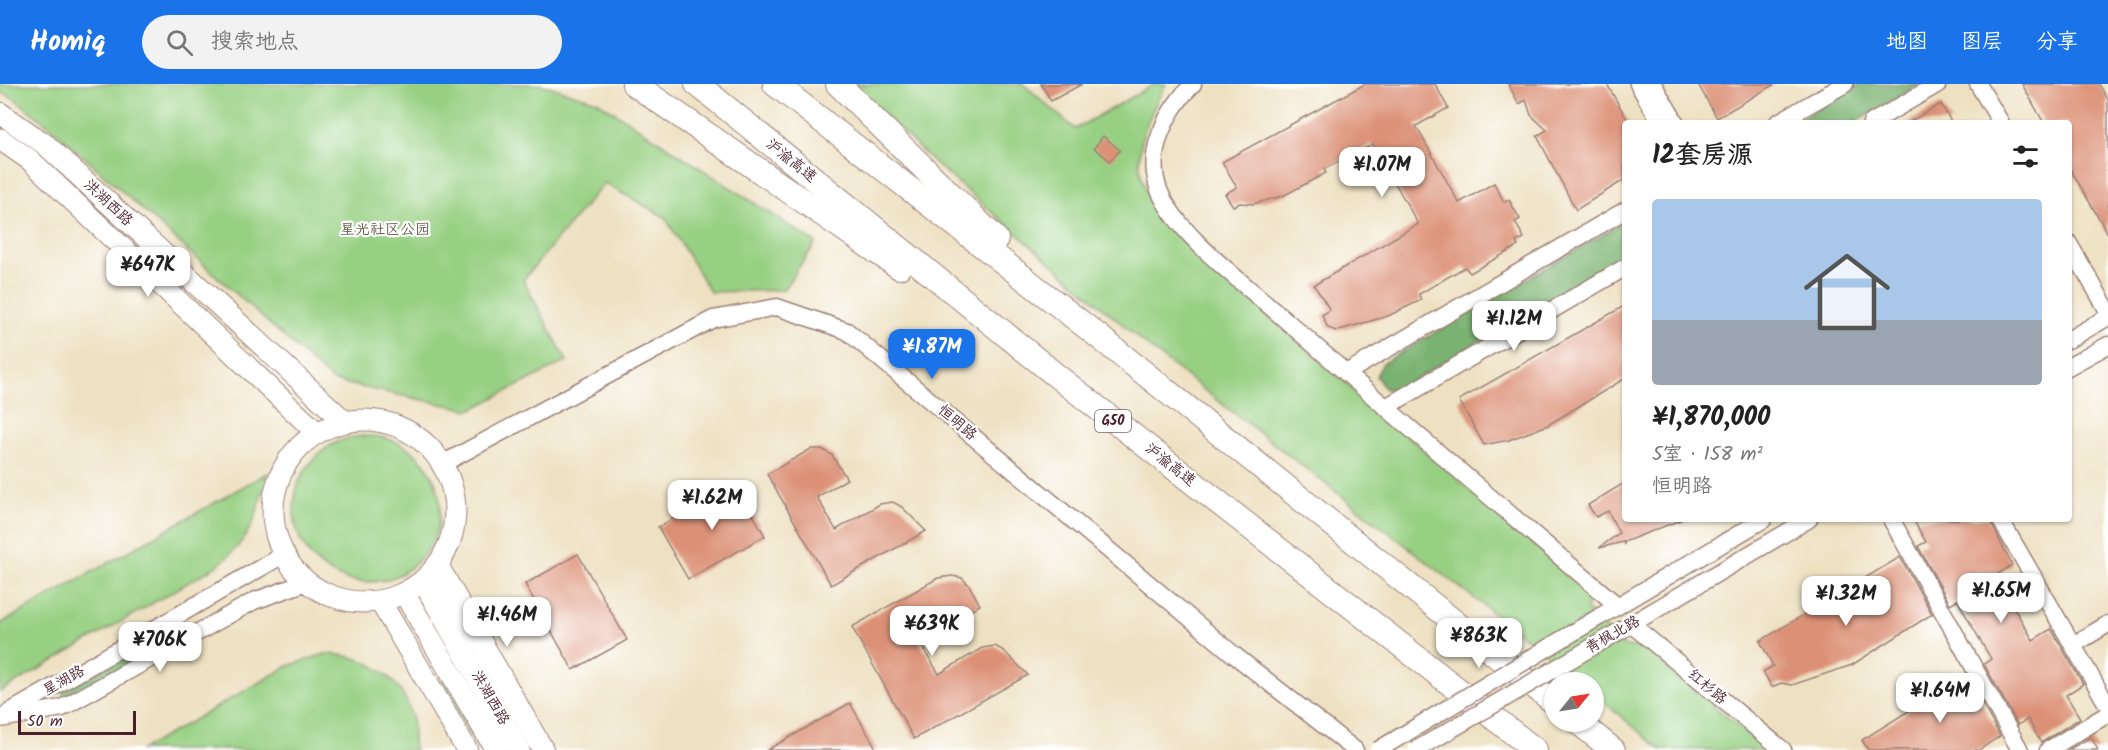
<!DOCTYPE html>
<html lang="zh">
<meta charset="utf-8">
<style>
:root{--surface:#fff;--page:#f2f2f2;--text:#222;--muted:#767676;--line:#e0e0e0;--accent:#1a73e8}
body{margin:0;font-family:Kalam,"LXGW WenKai TC",sans-serif;background:var(--page);color:var(--text);height:100vh;display:flex;flex-direction:column;font-size:22px;white-space:nowrap}
*{box-sizing:border-box;margin:0}
p{font-size:20px;color:var(--muted)}
.icon{flex:none;width:33px;height:33px;fill:none;stroke:currentColor;stroke-width:2;stroke-linecap:round;stroke-linejoin:round}
.map{position:relative;flex:1;overflow:hidden}
.drawer{position:absolute;left:1622px;top:36px;width:450px;height:402px;display:flex;flex-direction:column;background:var(--surface);border-radius:6px;box-shadow:0 2px 4px #0004}
.drawer>*{flex:none}
.needle{width:39px;rotate:60deg}
.buttons{position:absolute;left:1544px;top:588px;display:grid;gap:12px}
.buttons a{display:grid;place-items:center;width:60px;height:60px;border-radius:50%;background:var(--surface);box-shadow:0 2px 4px #0004;font-size:30px}
.scale{position:absolute;left:18px;bottom:15px;width:118px;box-sizing:border-box;padding-left:6px;border:3px solid #4a1f2b;border-top:0;font-size:16px;line-height:21px;white-space:nowrap;color:#4a1f2b;-webkit-text-stroke:4px #fff;paint-order:stroke}
.price{position:absolute;translate:-50% -51px;padding:0 14px;border-radius:12px;background:#fff;color:#222;font-size:20px;line-height:39px;filter:drop-shadow(0 2px 3px #0008)}
.price::after{content:'';position:absolute;left:50%;top:36px;width:18px;height:14px;margin-left:-9px;background:inherit;clip-path:polygon(0 0,100% 0,50% 100%)}
.price.active{background:var(--accent);color:#fff}
ul{padding:0;list-style:none}
li{display:grid;align-content:center;gap:12px;height:318px;padding:0 30px}
li+li{border-top:2px solid var(--line)}
li span{display:grid;place-items:center;height:186px;border-radius:6px;color:#555}
li>.icon{margin-inline-start:auto}
span .icon{width:108px;height:108px;fill:#fffc;stroke-width:1}
li b{font-size:26px}
h2{display:flex;justify-content:space-between;align-items:center;height:72px;padding:0 30px;font-size:26px}
header{display:flex;align-items:center;gap:36px;box-sizing:border-box;height:84px;padding:0 30px;background:var(--accent);color:#fff}
header strong{font-size:28px}
nav{display:flex;gap:33px;margin-inline-start:auto;font-size:21px}
.search{width:420px;height:54px;background:var(--page);display:flex;align-items:center;gap:15px;box-sizing:border-box;padding:0 21px;border-radius:33px;color:var(--muted);font-size:22px}
.map>svg:first-child{display:block}
.green{fill:#98d083;stroke:#717857;stroke-width:1.5}
.forest{fill:#7ab271;stroke:#62684e;stroke-width:1.5}
.building{fill:#dc9177}
.lines{fill:none;stroke-linecap:round;stroke-linejoin:round}
.minor-casing{stroke:#9c8076;stroke-width:19}
.major-casing{stroke:#9c8076;stroke-width:23}
.highway-casing{stroke:#9c8076;stroke-width:26}
.minor{stroke:#fff;stroke-width:16}
.major{stroke:#fff;stroke-width:21}
.highway{stroke:#fff;stroke-width:24}
.minor-bridge-casing{stroke:#9c8076;stroke-width:19;stroke-linecap:butt}
.minor-bridge{stroke:#fff;stroke-width:16}
.labels{text-anchor:middle;dominant-baseline:central;stroke-width:4.5;stroke-linejoin:round;paint-order:stroke}
.shield{fill:#fff;stroke:#80626b;stroke-width:1.5}
.shield-label{font-size:14px;font-weight:bold;fill:#4a1f2b}
.street-label{font-size:15px;fill:#4a1f2b;stroke:#fff}
.park-label{font-size:15px;fill:#655d4a;stroke:#fff}
</style>
<header>
<strong>Homiq</strong>
<div class="search"><svg class="icon" aria-label="search" viewBox="0 0 24 24"><circle cx="10" cy="10" r="6"/><path d="M15 15l6 6"/></svg>搜索地点</div>
<nav><a>地图</a><a>图层</a><a>分享</a></nav>
</header>
<div class="map">
<svg width="2108" height="666" viewBox="0 0 2108 666">
<rect width="100%" height="100%" fill="#fff"/>
<filter id="ink" filterUnits="userSpaceOnUse"><feTurbulence type="fractalNoise" baseFrequency=".0167" numOctaves="2"/><feDisplacementMap in="SourceGraphic" scale="12" xChannelSelector="R" yChannelSelector="G"/><feConvolveMatrix kernelMatrix="1 2 1 2 8 2 1 2 1" color-interpolation-filters="sRGB"/></filter>
<filter id="wash" filterUnits="userSpaceOnUse"><feTurbulence type="fractalNoise" baseFrequency=".008" numOctaves="4" result="noise"/><feDisplacementMap in="SourceGraphic" scale="24" xChannelSelector="R" yChannelSelector="G"/><feGaussianBlur stdDeviation="1.35" result="paint"/><feColorMatrix in="noise" values="0 0 0 0 0 0 0 0 0 0 0 0 0 0 0 0 0 1.4 0 .05"/><feComposite in="paint" operator="in"/></filter>
<g filter="url(#wash)">
<rect width="100%" height="100%" fill="#eee1c2"/>
<g class="green">
<path d="M0,0h541l56,17 219,142 -33,47 -73,2 -45,-75 -61,-34 -81,97 44,81 -97,49 -137,-29 -279,-251 -42,-33 -12,-5z"/>
<path d="M853,0h170l52,45 80,-45h11c-41,76 -35,100 22,163l401,345 -2,18 38,37h16l127,103h-107l-68,-57v-11h-13l-48,-39 -381,-294 -221,-190z"/>
<circle cx="367" cy="425" r="73"/>
<path d="M267,389c-10,42 -14,65 -50,93l-217,126v-68z"/>
<path d="M325,570c41,0 77,22 87,64 2,10 -1,22 3,32h-274l147,-84z"/>
</g>
<g class="forest">
<path d="M1861,0h60l-67,39h-61z"/>
<path d="M1624,138v32l-226,136 -13,-1 -9,-13 7,-13z"/>
<path d="M184,539l4,7 -122,69 -4,-7z"/>
<path d="M446,594l40,72h-7l-39,-69z"/>
</g>
<g id="blocks">
<g class="building">
<path d="M1041,0h41l-31,17z"/>
<path d="M1365,0h70l13,24 -32,18 43,77 35,-20 10,19 5,-2 11,19 -5,3 9,16 -8,4 2,4 -48,27 -5,-6 -46,27 2,6 -33,16 -52,15 -8,-3 -6,-13 8,-5 -16,-25 104,-61 -45,-80 -49,25 2,4 -43,23 -30,8 -13,-1 -7,3 -8,-12 12,-7 -15,-25z"/>
<path d="M1508,0h99l22,39h-5v57l-48,30 -39,-74 10,-6 -16,-15 -5,-15 -7,4z"/>
<path d="M1698,0h77l-58,34z"/>
<path d="M2022,0h77l9,16v134l-40,-69v-42h-24z"/>
<path d="M1941,20l11,19h-45z"/>
<path d="M1103,52l17,14 -10,11 -16,-13z"/>
<path d="M1624,222v73l-76,46 -39,15 -25,5 -25,-45z"/>
<path d="M811,365h11l10,6 15,24 -30,18 19,33 44,-26 13,-2 9,5 24,24 -95,54 -64,-111z"/>
<path d="M735,399l30,53 -77,43 -30,-52z"/>
<path d="M1624,399v36h59l-59,23v3l-1,-3 -24,6 20,-15 -11,-22 -12,6 -8,-12z"/>
<path d="M1922,435h65l4,4 21,42 -17,11 38,64 18,-11 6,10 26,45 -17,11 14,23 -39,25 -13,-24 -10,6 -34,-61 7,-5 -34,-59 -7,4 -32,-58 8,-4 -11,-19z"/>
<path d="M578,470l49,86 -54,30 -48,-86z"/>
<path d="M1900,473l32,57 -80,51 -60,20 -11,-2 -9,4 -9,-15 10,-6 -13,-25z"/>
<path d="M952,492l10,2 7,7 11,20 -61,36 20,33 43,-26 13,-2 9,5 24,24 -114,64 -62,-112 86,-49z"/>
<path d="M1966,591l34,61 -21,14h-111l-6,-10z"/>
<path d="M850,619l27,47h-110z"/>
<path d="M2091,653l7,13h-30z"/>
</g>
</g>
</g>
<g filter="url(#ink)">
<use href="#blocks" fill-opacity="0" stroke="#9c8076" stroke-width="1.5"/>
<g class="lines">
<defs>
<g id="minor">
<path d="M1193,0c-27,27 -48,68 -34,106 18,45 86,94 122,126 111,98 224,194 337,290"/>
<path d="M1638,0l23,39"/>
<path d="M1653,0l23,39"/>
<path d="M1978,0l23,39"/>
<path d="M1777,39l68,-39"/>
<path d="M1871,39l67,-39"/>
<path d="M2068,158l40,69"/>
<path d="M2068,256l40,-23"/>
<path d="M2068,283l40,-22"/>
<path d="M1346,289l278,-162"/>
<path d="M1386,323l238,-139"/>
<path d="M444,379l269,-144 64,-12 70,24 386,323 122,96"/>
<path d="M1891,435l129,231"/>
<path d="M2000,435l108,187"/>
<path d="M1599,533l165,-98"/>
<path d="M1631,540l152,126"/>
<path d="M1618,548l191,-113"/>
<path d="M2073,561l35,-21"/>
<path d="M8,629l275,-158"/>
<path d="M0,635l62,-11 192,-107 53,-19"/>
<path d="M2048,666l60,-36"/>
</g>
<g id="major">
<path d="M0,29l46,32 298,276"/>
<path d="M0,55l30,21 286,272"/>
<circle cx="364" cy="427" r="91"/>
<path d="M438,482l105,184"/>
<path d="M424,499l95,167"/>
<path d="M404,509l92,157"/>
<path d="M380,517l87,149"/>
</g>
<g id="highway">
<path d="M634,0l265,183"/>
<path d="M697,0l356,289 482,377"/>
<path d="M775,0l318,248 461,370"/>
<path d="M838,0l158,155"/>
<path d="M1578,638l35,28"/>
</g>
</defs>
<use href="#minor" class="minor-casing"/>
<use href="#major" class="major-casing"/>
<use href="#highway" class="highway-casing"/>
<use href="#minor" class="minor"/>
<use href="#major" class="major"/>
<use href="#highway" class="highway"/>
<defs>
<g id="minor-bridge">
<path d="M1378,666l221,-133"/>
<path d="M1416,666l202,-118"/>
</g>
</defs>
<use href="#minor-bridge" class="minor-bridge-casing"/>
<use href="#minor-bridge" class="minor-bridge"/>
</g>
</g>
<g class="labels">
<rect class="shield" x="1095" y="326" width="36" height="22" rx="4.5"/>
<g class="shield-label">
<text x="1113" y="337">G50</text>
</g>
<g class="street-label">
<text transform="translate(791 77) rotate(39)">沪渝高速</text>
<text transform="translate(108 119) rotate(43)">洪湖西路</text>
<text transform="translate(957 339) rotate(40)">恒明路</text>
<text transform="translate(1170 381) rotate(38)">沪渝高速</text>
<text transform="translate(1613 551) rotate(-30)">青枫北路</text>
<text transform="translate(64 597) rotate(-30)">星湖路</text>
<text transform="translate(1707 603) rotate(40)">红杉路</text>
<text transform="translate(490 614) rotate(60)">洪湖西路</text>
</g>
<g class="park-label">
<text x="385" y="146">星光社区公园</text>
</g>
</g>
</svg>
<div class="buttons">
<a><svg class="needle" viewBox="-14 -14 28 28"><path d="M0-13l5 13h-10z" fill="#e53935"/><path d="M0 13l5-13h-10z" fill="#767676"/></svg></a>
</div>
<div class="scale">50 m</div>
<b class="price" style="left:1382px;top:114px">¥1.07M</b>
<b class="price" style="left:148px;top:214px">¥647K</b>
<b class="price" style="left:1514px;top:268px">¥1.12M</b>
<b class="price active" style="left:932px;top:296px">¥1.87M</b>
<b class="price" style="left:712px;top:447px">¥1.62M</b>
<b class="price" style="left:2001px;top:540px">¥1.65M</b>
<b class="price" style="left:1846px;top:543px">¥1.32M</b>
<b class="price" style="left:507px;top:564px">¥1.46M</b>
<b class="price" style="left:932px;top:573px">¥639K</b>
<b class="price" style="left:1479px;top:585px">¥863K</b>
<b class="price" style="left:160px;top:589px">¥706K</b>
<b class="price" style="left:1940px;top:640px">¥1.64M</b>
<section class="drawer">
<h2>12套房源<svg class="icon" aria-label="filters" viewBox="0 0 24 24"><path d="M4 7h16M4 17h16"/><circle cx="9" cy="7" r="2"/><circle cx="15" cy="17" r="2"/></svg></h2>
<ul>
<li><span style="background:linear-gradient(#a9c7e8 65%,#9aa5b1 0)"><svg class="icon" aria-label="home" viewBox="0 0 24 24"><path d="M3 11l9-7 9 7M6 9v11h12V9"/></svg></span><div><b>¥1,870,000</b><p>5室 · 158 m²</p><p>恒明路</p></div></li>
</ul>
</section>
</div>
